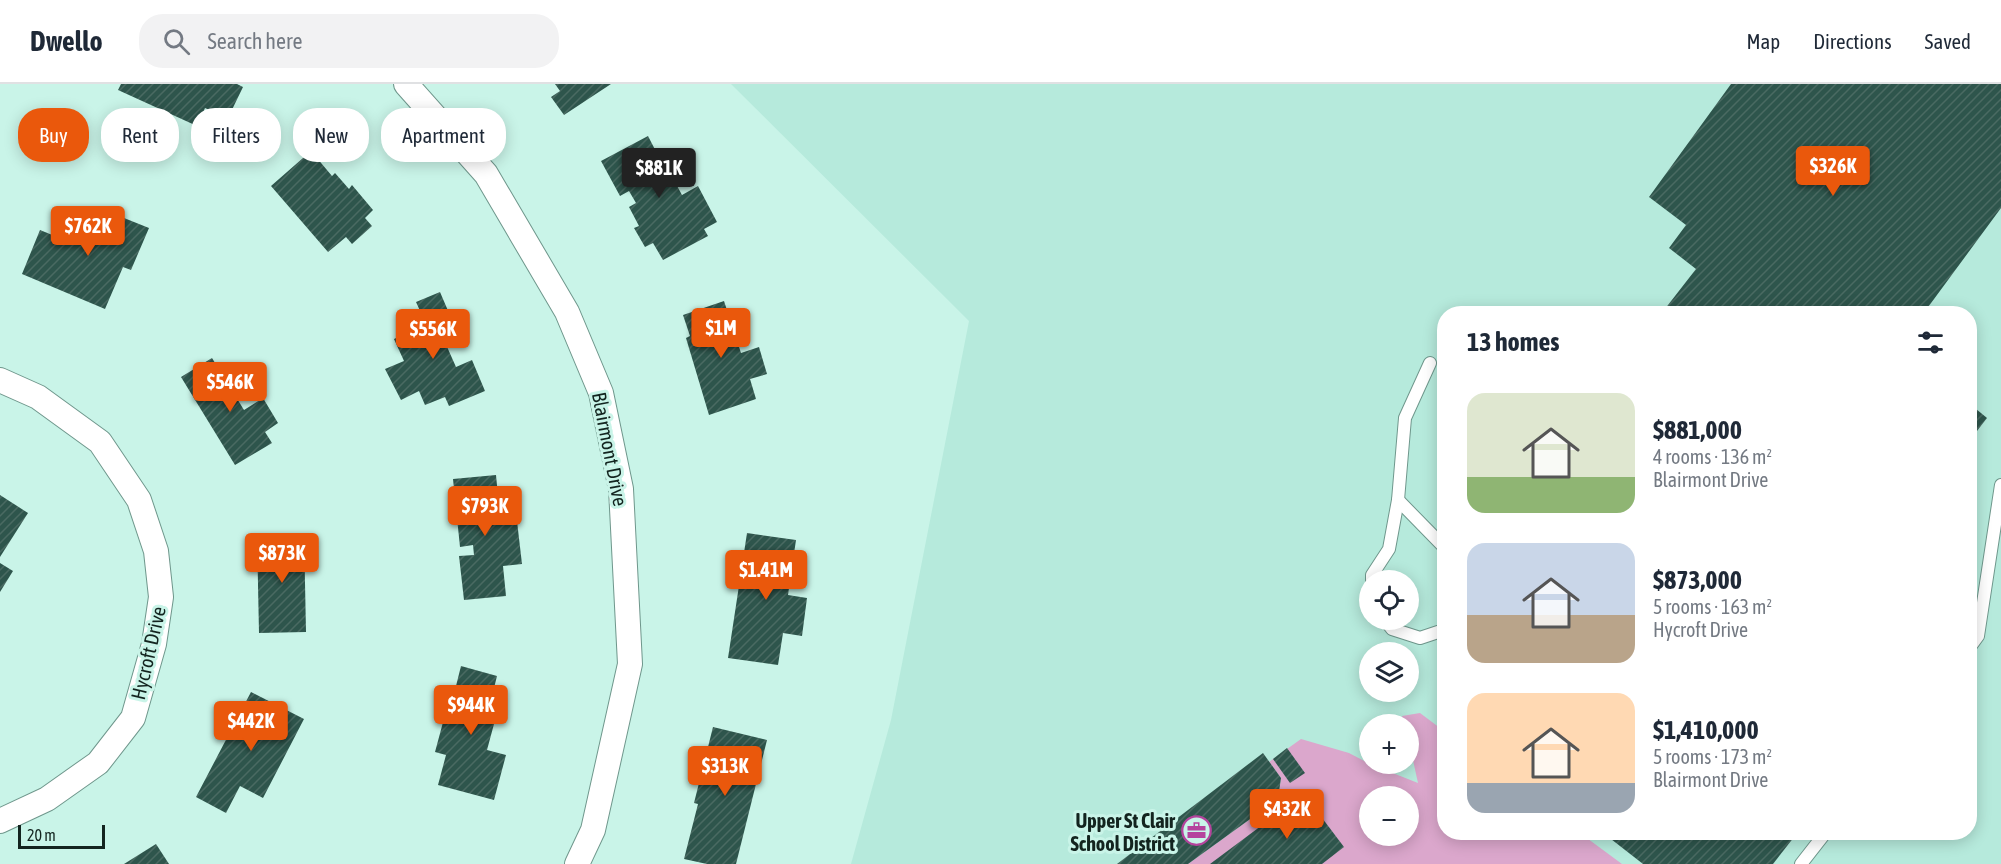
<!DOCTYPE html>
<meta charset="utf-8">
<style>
:root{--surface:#fff;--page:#f2f2f3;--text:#1f2937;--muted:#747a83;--line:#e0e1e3;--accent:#ea580c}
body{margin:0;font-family:"Asap Condensed",sans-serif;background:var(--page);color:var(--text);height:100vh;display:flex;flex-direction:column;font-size:22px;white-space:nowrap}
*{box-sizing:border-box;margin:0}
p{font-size:20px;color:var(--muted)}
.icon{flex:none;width:33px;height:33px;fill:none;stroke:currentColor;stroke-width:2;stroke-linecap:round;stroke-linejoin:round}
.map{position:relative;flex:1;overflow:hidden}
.details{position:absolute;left:1437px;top:222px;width:540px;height:534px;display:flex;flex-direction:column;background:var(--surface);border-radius:24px;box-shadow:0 3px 15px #0003}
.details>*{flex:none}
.banner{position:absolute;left:18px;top:24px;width:570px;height:54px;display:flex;gap:12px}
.tools{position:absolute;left:1359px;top:486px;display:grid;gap:12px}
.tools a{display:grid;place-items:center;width:60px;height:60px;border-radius:50%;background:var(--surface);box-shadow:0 3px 15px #0003;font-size:30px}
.scale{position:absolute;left:18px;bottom:15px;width:87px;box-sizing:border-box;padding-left:6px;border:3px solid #13241f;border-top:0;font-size:16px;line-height:21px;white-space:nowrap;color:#13241f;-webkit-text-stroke:4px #c9f4e8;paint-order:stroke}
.price{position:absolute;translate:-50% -51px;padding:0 14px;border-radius:6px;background:var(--accent);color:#fff;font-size:20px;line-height:39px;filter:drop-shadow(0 2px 3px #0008)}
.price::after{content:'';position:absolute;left:50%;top:36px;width:18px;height:14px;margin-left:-9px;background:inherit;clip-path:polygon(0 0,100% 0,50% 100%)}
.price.selected{background:#222;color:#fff}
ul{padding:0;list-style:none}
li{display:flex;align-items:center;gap:18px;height:150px;padding:0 30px}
li span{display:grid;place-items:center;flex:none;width:168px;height:120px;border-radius:18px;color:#555}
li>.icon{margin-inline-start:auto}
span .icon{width:72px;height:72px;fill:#fffc;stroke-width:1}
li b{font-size:26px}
h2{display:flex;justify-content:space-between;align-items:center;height:72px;padding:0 30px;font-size:26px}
.chip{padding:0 21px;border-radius:24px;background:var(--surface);box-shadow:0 3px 15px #0003;font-size:21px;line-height:54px}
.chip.selected{background:var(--accent);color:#fff}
header{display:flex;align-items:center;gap:36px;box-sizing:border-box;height:84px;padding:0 30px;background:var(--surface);border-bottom:2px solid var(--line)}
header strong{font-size:28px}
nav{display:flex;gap:33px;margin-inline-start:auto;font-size:21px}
.search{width:420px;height:54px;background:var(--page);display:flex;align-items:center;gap:15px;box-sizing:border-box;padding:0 21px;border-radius:24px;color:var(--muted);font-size:22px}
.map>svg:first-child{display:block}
.built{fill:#b6eadc;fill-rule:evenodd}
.garden{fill:#dba7cc;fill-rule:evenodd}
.building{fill:url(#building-hatch)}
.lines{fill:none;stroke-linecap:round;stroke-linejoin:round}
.lane-casing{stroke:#6f978c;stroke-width:14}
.street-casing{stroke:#6f978c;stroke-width:26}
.lane{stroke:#fff;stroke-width:12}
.street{stroke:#fff;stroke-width:24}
.labels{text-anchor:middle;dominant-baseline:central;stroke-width:6;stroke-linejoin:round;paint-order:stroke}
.street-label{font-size:20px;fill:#13241f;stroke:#c9f4e8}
.poi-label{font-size:20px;font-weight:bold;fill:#13241f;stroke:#c9f4e8;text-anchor:end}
</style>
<header>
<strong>Dwello</strong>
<div class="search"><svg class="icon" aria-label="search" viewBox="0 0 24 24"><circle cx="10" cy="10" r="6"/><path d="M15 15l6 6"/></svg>Search here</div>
<nav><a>Map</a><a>Directions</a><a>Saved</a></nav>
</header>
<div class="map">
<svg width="2001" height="780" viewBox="0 0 2001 780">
<defs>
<pattern id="building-hatch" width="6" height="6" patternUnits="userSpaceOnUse" patternTransform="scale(1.5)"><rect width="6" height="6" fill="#2e554c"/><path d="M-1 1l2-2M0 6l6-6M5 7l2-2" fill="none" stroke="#4a6a62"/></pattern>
</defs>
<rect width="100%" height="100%" fill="#c9f4e8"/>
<path class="built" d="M731,0h1270v780h-1150l40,-144 78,-399zM1444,230h526v518h-526zM1370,496h38v40h-38zM1370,568h38v40h-38zM1370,640h38v40h-38zM1370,712h38v40h-38z"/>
<path class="garden" d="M1420,629l24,18v101l136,1 42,31h-434l90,-65 3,-21 -12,-16 32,-23 48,14 21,11 48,19 -9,-41 -1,-18h-4l-2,-8zM1370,712h38v40h-38z"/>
<g class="building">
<path d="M121,0h116l6,3 -15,31 -23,-10 -8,18 -79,-36z"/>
<path d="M555,0h56l-47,31 -13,-18 9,-6z"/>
<path d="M1731,0h270v124l-78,106h-262l35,-45 -27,-21 17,-23 -37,-28z"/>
<path d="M648,52l16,31 13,-7 9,18 -10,6 6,11 16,-9 19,36 -13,7 4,7 -45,24 -10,-17 -8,4 -11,-19 5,-2 -10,-19 7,-4 -7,-12 -9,5 -19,-35z"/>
<path d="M311,67l21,25 3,-3 14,16 3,-4 21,25 -8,8 7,8 -20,18 -6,-7 -18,15 -57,-66z"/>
<path d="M94,122l55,22 -18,42 -8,-3 -18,42 -83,-35 18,-44 37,15z"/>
<path d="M440,208l18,42 -14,6 12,27 16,-7 13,31 -36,15 -4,-9 -20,8 -6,-14 -18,9 -16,-31 19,-8 -10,-22 32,-15 -10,-22z"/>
<path d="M724,217l17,52 18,-6 8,27 -17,5 6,20 -47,16 -23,-77 4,-2 -7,-21z"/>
<path d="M212,274l32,52 19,-12 15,25 -13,9 7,11 -37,22 -54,-88z"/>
<path d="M1970,320l17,14 -17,22z"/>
<path d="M496,391l3,31 16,-2 7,60 -19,2 3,30 -42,4 -5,-44 15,-1 -1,-10 -13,2 -7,-68z"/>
<path d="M0,411l28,18 -28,44z"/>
<path d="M747,449l49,7 -8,55 19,3 -5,38 -19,-3 -5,32 -50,-7z"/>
<path d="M304,450l2,98 -47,1 -2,-97z"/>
<path d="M0,479l13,8 -13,21z"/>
<path d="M461,582l36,10 -5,20 9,2 -14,52 19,5 -12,45 -56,-15 8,-30 -11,-3 18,-67 3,1z"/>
<path d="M251,608l53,27 -41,79 -23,-12 -14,27 -30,-16z"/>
<path d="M713,643l54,13 -31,124h-29l-23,-5 14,-55 -4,-1z"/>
<path d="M1287,664l18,25 -15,10 -17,-24z"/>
<path d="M1263,669l18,25 -3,21 -90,65h-71z"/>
<path d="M1304,710l40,53 -22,17h-112z"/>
<path d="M1602,748h196l-25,32h-130z"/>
<path d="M156,760l13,20h-45z"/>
</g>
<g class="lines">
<defs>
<g id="lane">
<path d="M1398,416l46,47"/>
<path d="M1372,496v-5l17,-26 9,-49 7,-82 25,-55"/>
<path d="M1385,536l7,9 28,9 24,-8"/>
<path d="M1970,563l8,-11 23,-151"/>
<path d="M1801,780l25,-32"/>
</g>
<g id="street">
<path d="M406,0l80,90 81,138 34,81 20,96 9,175 -37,166 -16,34"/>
<path d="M0,296l38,17 62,45 39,58 17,51 5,46 -7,47 -21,74 -35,45 -51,36 -47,22"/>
</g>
</defs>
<use href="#lane" class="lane-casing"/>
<use href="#street" class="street-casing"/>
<use href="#lane" class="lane"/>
<use href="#street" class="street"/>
</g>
<defs>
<symbol id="office-ring" viewBox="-11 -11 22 22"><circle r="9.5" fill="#c9f4e8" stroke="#b5439d" stroke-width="1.5"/><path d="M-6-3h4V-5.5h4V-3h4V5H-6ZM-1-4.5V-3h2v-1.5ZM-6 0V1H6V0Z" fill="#b5439d"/></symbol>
</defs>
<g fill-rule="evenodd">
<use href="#office-ring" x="1180" y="730" width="33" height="33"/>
</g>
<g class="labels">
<g class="street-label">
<text transform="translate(610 365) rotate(79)">Blairmont Drive</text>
<text transform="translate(148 569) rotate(-77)">Hycroft Drive</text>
</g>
<g class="poi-label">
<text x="1175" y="736">Upper St Clair<tspan x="1175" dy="23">School District</tspan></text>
</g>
</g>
</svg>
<div class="tools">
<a><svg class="icon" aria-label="locate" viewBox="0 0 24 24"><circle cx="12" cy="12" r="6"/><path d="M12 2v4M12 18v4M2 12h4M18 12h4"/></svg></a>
<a><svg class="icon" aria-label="layers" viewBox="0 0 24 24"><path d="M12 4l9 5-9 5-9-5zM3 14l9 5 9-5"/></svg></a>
<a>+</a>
<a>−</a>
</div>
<div class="scale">20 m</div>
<b class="price" style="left:1833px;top:113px">$326K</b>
<b class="price selected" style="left:659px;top:115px">$881K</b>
<b class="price" style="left:88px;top:173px">$762K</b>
<b class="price" style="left:721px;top:275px">$1M</b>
<b class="price" style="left:433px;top:276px">$556K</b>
<b class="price" style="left:230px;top:329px">$546K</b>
<b class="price" style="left:485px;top:453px">$793K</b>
<b class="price" style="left:282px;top:500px">$873K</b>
<b class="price" style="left:766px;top:517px">$1.41M</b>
<b class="price" style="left:471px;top:652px">$944K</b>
<b class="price" style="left:251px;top:668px">$442K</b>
<b class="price" style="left:725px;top:713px">$313K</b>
<b class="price" style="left:1287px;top:756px">$432K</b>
<div class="banner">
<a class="chip selected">Buy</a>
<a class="chip">Rent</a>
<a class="chip">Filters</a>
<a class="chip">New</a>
<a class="chip">Apartment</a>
</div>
<section class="details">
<h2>13 homes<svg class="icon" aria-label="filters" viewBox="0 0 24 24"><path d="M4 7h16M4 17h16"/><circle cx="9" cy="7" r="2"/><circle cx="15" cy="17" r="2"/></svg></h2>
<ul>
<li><span style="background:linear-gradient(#dfe7d0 70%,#8fb573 0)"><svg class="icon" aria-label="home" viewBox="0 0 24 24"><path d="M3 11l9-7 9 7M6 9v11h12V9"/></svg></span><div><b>$881,000</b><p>4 rooms · 136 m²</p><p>Blairmont Drive</p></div></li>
<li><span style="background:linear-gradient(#c9d6e8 60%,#b9a48a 0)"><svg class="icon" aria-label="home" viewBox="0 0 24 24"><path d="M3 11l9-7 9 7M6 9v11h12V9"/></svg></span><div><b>$873,000</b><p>5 rooms · 163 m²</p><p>Hycroft Drive</p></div></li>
<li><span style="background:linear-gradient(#ffd9b3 75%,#9aa5b1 0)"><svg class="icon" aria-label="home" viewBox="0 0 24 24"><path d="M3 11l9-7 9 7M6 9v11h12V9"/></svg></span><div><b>$1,410,000</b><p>5 rooms · 173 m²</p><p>Blairmont Drive</p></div></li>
</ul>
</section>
</div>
